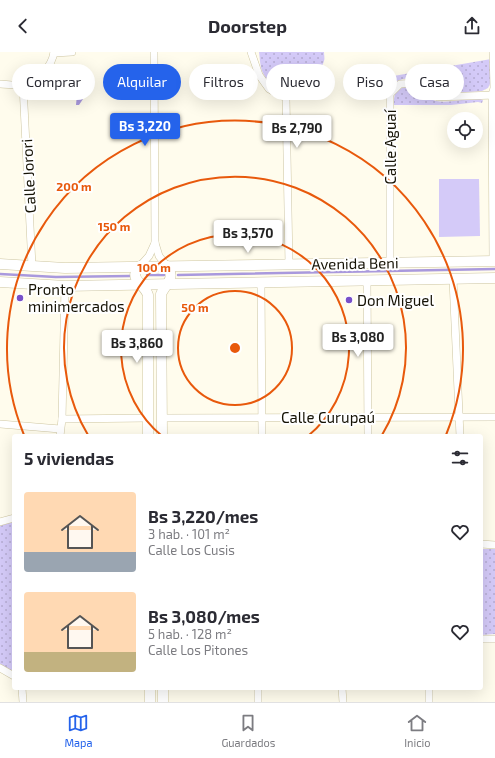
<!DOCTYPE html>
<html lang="es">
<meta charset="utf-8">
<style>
:root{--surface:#fff;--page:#f7f7f7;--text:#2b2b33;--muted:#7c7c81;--line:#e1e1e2;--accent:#2563eb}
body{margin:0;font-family:"Exo 2",sans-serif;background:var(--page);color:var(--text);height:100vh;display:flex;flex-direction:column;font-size:15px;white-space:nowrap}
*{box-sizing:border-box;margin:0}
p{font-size:13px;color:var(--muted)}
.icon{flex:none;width:22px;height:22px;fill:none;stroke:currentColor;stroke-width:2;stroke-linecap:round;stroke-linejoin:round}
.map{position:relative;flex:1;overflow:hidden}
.sheet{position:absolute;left:12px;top:382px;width:471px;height:256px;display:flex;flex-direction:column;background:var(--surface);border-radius:4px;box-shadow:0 4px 16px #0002}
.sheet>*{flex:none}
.hud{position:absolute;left:12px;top:12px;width:471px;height:36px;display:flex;gap:8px}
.tools{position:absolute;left:447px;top:60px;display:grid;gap:8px}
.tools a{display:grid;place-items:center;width:36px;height:36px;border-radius:50%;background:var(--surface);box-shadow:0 4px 16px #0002;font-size:20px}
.price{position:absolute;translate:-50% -34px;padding:0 9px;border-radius:4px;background:#fff;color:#222;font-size:13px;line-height:26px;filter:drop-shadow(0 1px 2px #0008)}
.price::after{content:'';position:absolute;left:50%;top:24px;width:12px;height:9px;margin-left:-6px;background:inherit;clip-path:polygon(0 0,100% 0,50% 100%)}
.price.on{background:var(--accent);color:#fff}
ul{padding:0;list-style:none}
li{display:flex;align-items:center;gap:12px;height:100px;padding:0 12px}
li span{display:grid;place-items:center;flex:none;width:112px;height:80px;border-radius:4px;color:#555}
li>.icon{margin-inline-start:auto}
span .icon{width:48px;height:48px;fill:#fffc;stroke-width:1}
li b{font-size:17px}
h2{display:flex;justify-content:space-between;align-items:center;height:48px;padding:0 12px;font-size:17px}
.pill{padding:0 14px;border-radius:18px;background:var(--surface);box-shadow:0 4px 16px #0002;font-size:14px;line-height:36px}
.pill.on{background:var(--accent);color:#fff}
header{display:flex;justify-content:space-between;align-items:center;height:52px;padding:0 12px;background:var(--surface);font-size:18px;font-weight:700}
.menu{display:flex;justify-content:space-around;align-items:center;height:56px;border-top:1px solid var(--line);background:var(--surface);font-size:11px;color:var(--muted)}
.menu a{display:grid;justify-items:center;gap:2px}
.menu .on{color:var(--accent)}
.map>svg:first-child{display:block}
.park{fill:url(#park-dots)}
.garden{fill:#d4caf8}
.water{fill:url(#water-waves)}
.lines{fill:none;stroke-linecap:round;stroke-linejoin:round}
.stream{stroke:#a999dd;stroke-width:2.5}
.street-casing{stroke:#cec6a2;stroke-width:8}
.secondary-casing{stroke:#cec6a2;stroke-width:11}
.street{stroke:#fff;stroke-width:7}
.secondary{stroke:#fff;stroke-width:10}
.ring{fill:none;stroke:#e8590c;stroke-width:2}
.poi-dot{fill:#7850c9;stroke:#fff;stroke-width:1.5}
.labels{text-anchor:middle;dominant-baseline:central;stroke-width:4;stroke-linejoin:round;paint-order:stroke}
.street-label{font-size:15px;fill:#151205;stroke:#fff}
.poi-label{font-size:15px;fill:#151205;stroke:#fff;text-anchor:start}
.centre{fill:#e8590c;stroke:#fff;stroke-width:2}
.ring-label{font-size:12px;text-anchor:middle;font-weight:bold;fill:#e8590c;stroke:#fff;stroke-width:4;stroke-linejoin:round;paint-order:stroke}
</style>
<header><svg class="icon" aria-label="back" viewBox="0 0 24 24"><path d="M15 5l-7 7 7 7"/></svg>Doorstep<svg class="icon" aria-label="share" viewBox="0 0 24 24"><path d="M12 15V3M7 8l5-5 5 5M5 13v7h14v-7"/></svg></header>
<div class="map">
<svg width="495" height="650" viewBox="0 0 495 650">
<defs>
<pattern id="park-dots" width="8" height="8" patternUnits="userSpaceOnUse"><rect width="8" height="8" fill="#d4caf8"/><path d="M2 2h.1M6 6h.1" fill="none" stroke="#b5acd3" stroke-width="1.8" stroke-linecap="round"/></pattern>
<pattern id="water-waves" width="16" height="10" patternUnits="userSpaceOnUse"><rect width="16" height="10" fill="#a999dd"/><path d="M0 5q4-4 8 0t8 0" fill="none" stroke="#887bb1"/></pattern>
</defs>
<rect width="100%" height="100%" fill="#fffced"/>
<g class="park">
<path d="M259,0h65c0,3 1,7 0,9 -1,4 -4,8 -6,11 -15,22 -42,29 -55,1 -3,-6 -3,-14 -4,-21z"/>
<path d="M491,7l-1,25 -2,4 -6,3 -38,3 -10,-3 -11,-10 -10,-3 -10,1 -11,4 -8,-1 -2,-4z"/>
<path d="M403,35c4,0 9,-1 13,0 8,2 12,12 20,14 15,3 35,-5 47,-1l-1,3 -4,-1 -27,3h-58l2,-12z"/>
<path d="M14,469v151l-14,-8v-138z"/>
<path d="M481,497h14v85l-14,1z"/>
</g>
<path class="garden" d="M439,127h40l1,57 -41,1z"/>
<path class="water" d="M84,33l3,1 3,2 -1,3 -6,7v1l-4,6h-3l1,-11z"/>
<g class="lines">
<g class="stream">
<path d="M0,222l56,3 74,-1"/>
<path d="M147,223h17"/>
<path d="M178,223l317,-6"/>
</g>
<defs>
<g id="street">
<path d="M154,0l1,191 4,13 8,10"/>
<path d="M251,0l8,23 10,14 17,9 3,167"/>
<path d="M54,1l18,-1"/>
<path d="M0,32c7,0 16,2 23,1 15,-2 29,-19 31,-33"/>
<path d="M23,33l9,181"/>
<path d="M493,209l-1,-166 2,-7 -1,-36"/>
<path d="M390,210v-168l10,-10 17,-1 21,14 57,-2"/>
<path d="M140,214l9,-10 6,-13"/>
<path d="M453,227l7,157"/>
<path d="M367,228l1,156"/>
<path d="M261,230l1,154"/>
<path d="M162,366l333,-1"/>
<path d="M62,367l86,-1"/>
<path d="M0,372l60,5"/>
<path d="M60,384l2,-17 3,-133"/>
<path d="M0,470l14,-4"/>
<path d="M481,492l14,1"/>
<path d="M481,587h14"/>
<path d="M0,616l14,8"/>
<path d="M22,636l1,14"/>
<path d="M258,636v14"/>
<path d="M342,636l1,14"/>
<path d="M429,636v14"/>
</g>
<g id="secondary">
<path d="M0,212l65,4 430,-7"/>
<path d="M140,214c-13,13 4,17 8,29v141"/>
<path d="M0,230l65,4 430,-8"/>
<path d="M162,384l-1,-142c5,-11 15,-15 6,-28"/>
<path d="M150,636v14"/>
<path d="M163,636v14"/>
</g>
</defs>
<use href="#street" class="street-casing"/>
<use href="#secondary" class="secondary-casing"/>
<use href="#street" class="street"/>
<use href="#secondary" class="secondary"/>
</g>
<g class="ring">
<circle cx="235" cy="296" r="57"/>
<path d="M162 384A114 114 0 1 1 308 384"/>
<path d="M88 383A171 171 0 1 1 382 383"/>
<path d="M24 383A228 228 0 1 1 446 383"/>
</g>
<g class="poi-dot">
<circle cx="20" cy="246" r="4"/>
<circle cx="349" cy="248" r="4"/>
</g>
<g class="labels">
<g class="street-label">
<text transform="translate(390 95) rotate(-90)">Calle Aguaí</text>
<text transform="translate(28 124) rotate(-93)">Calle Jorori</text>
<text transform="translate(355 211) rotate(-1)">Avenida Beni</text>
<text x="328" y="365">Calle Curupaú</text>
</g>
<g class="poi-label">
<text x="28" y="237">Pronto<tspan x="28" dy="17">minimercados</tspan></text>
<text x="357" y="248">Don Miguel</text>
</g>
</g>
<circle cx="235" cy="296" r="6" class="centre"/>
<g class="ring-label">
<text x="74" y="139">200 m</text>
<text x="114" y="179">150 m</text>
<text x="154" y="220">100 m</text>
<text x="195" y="260">50 m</text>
</g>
</svg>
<div class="tools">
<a><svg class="icon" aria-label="locate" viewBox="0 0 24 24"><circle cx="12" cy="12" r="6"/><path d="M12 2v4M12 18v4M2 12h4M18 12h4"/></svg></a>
</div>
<b class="price on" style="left:145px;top:95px">Bs 3,220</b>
<b class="price" style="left:297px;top:97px">Bs 2,790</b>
<b class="price" style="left:248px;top:202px">Bs 3,570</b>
<b class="price" style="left:358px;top:306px">Bs 3,080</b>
<b class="price" style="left:137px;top:312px">Bs 3,860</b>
<div class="hud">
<a class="pill">Comprar</a>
<a class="pill on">Alquilar</a>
<a class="pill">Filtros</a>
<a class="pill">Nuevo</a>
<a class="pill">Piso</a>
<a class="pill">Casa</a>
</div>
<section class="sheet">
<h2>5 viviendas<svg class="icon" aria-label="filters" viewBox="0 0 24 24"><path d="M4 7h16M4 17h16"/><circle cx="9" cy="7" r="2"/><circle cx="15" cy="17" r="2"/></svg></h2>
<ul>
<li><span style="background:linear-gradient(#ffd9b3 75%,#9aa5b1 0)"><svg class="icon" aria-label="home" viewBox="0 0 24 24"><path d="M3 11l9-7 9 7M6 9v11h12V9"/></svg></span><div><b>Bs 3,220/mes</b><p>3 hab. · 101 m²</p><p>Calle Los Cusis</p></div><svg class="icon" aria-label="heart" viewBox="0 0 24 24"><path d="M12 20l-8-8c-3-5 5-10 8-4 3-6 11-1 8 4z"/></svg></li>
<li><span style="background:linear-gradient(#ffd9b3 75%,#c2b280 0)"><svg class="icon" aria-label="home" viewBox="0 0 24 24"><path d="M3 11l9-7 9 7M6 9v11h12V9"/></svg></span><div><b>Bs 3,080/mes</b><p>5 hab. · 128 m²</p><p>Calle Los Pitones</p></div><svg class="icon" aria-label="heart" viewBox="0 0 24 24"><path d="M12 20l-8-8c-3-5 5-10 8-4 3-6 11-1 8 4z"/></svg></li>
</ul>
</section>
</div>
<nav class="menu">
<a class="on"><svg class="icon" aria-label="map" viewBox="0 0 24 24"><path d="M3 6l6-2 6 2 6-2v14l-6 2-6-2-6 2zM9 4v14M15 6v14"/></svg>Mapa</a>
<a><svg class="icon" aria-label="saved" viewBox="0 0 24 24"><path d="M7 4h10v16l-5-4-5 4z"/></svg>Guardados</a>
<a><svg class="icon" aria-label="home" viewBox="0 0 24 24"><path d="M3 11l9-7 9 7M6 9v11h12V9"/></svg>Inicio</a>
</nav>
